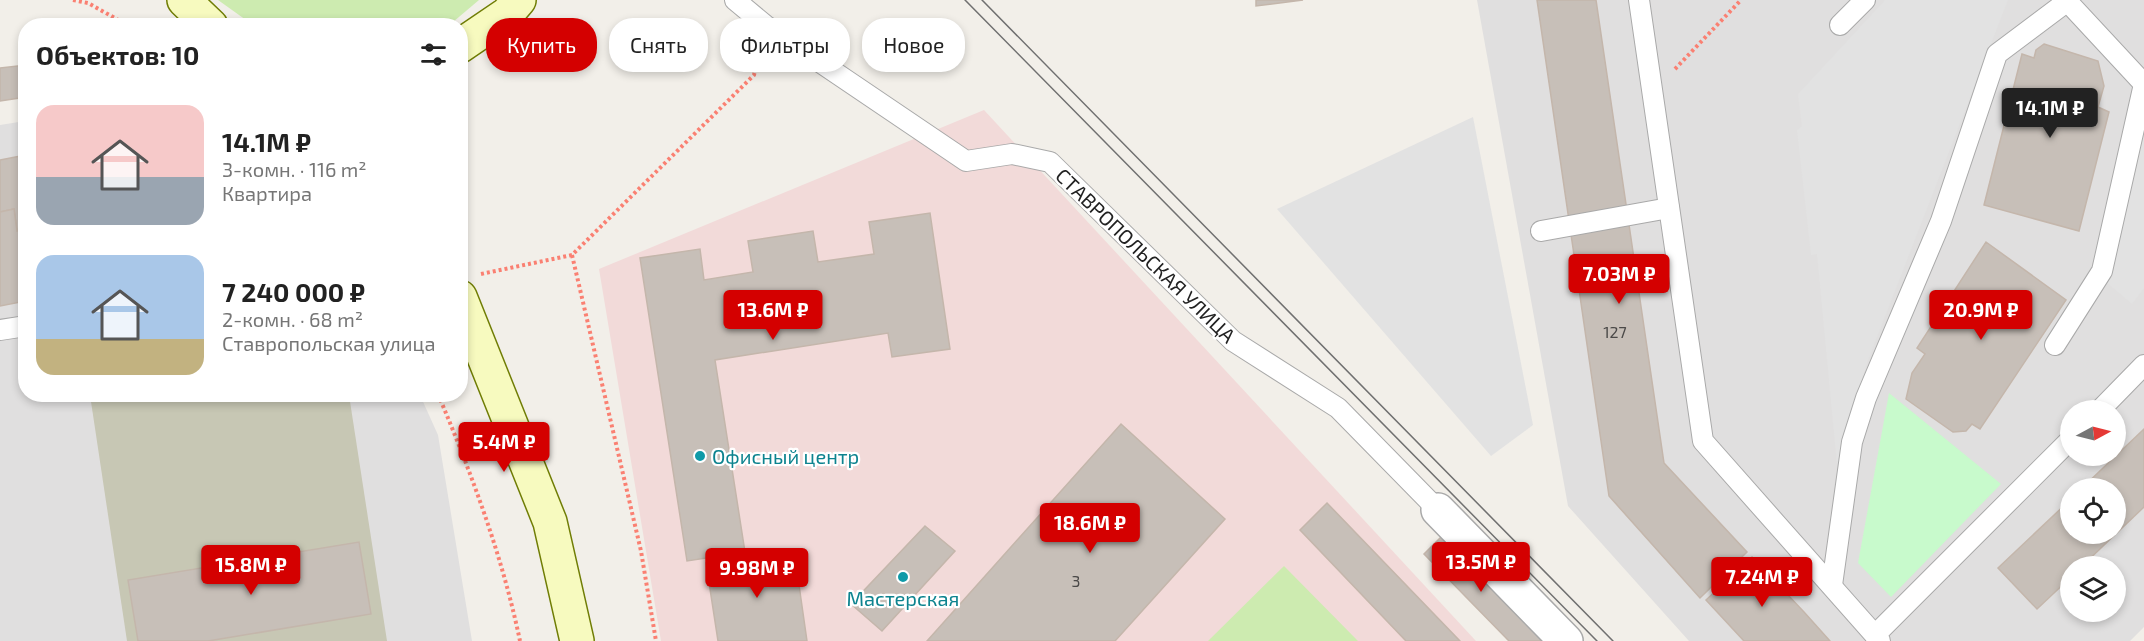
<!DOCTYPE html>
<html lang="ru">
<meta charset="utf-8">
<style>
:root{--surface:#fff;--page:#f6f6f6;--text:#222;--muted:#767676;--accent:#d40000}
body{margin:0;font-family:"Exo 2",sans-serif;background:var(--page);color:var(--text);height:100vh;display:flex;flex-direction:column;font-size:22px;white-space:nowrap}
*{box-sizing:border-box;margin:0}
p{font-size:20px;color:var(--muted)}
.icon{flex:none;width:33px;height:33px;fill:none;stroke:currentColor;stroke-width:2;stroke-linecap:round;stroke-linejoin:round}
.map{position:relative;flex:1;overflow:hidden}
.details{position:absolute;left:18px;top:18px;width:450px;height:384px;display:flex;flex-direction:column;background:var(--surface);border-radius:24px;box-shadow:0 3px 9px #0003}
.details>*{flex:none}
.guide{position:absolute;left:486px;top:18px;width:570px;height:54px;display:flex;gap:12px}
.needle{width:39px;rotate:83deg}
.fabs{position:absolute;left:2060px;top:400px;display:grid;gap:12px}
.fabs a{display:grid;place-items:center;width:66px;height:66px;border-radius:50%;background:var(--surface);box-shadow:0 3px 9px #0003;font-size:30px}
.price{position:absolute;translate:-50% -51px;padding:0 14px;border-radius:6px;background:var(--accent);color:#fff;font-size:20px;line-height:39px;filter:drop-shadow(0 2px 3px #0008)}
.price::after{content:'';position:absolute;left:50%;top:36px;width:18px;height:14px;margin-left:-9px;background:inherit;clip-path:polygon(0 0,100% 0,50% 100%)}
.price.selected{background:#222;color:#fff}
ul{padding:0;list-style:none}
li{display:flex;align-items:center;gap:18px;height:150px;padding:0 18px}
li span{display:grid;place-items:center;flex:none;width:168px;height:120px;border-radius:18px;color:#555}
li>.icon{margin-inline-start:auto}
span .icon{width:72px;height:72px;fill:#fffc;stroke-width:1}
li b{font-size:26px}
h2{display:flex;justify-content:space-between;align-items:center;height:72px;padding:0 18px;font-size:26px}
.chip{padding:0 21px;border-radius:24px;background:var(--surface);box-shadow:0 3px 9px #0003;font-size:21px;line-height:54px}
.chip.selected{background:var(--accent);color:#fff}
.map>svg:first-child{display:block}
.residential{fill:#e0dfdf;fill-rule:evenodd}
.commercial{fill:#f2dad9}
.construction{fill:#c7c7b4}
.grass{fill:#cdebb0}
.park{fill:#c8facc}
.parking{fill:#e2e2e2}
.building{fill:#c7bfb8;stroke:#c4b6ab;stroke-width:1.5}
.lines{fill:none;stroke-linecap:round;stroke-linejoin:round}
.lane-casing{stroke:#a9a9a9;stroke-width:22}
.street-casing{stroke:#a9a9a9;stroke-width:36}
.secondary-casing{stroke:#707d05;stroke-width:36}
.path{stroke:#fa8072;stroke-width:4;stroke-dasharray:3 3;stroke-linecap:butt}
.lane{stroke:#fff;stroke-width:20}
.street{stroke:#fff;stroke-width:33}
.secondary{stroke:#f7fabf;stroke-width:33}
.tram{stroke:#707070;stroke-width:1.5}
.culture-dot{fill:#0f9aa8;stroke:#fff;stroke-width:2}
.labels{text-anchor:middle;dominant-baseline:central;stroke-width:4.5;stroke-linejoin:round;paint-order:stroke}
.number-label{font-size:16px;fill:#4b4948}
.street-label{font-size:20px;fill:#222;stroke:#fff}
.culture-label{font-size:20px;fill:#0d838f;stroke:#fff;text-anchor:start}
</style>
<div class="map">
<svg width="2144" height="641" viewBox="0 0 2144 641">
<rect width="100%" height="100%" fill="#f2efe9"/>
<g class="residential">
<path d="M1477,0h667v627l-14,14h-441l-121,-135zM2070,411h45v45h-45zM2070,489h45v45h-45zM2070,567h45v45h-45z"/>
<path d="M25,121l1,273 394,1 18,40 34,206h-472v-516z"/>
</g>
<path class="commercial" d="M984,110l492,531h-815l-62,-372z"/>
<path class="construction" d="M90,395h259l38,246h-260z"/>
<g class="grass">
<path d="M218,0h261l-26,22 -10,3h-190z"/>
<path d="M1284,566l74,75h-150z"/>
</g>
<path class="park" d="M1889,393l112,91 -110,113 -33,-34z"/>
<g class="parking">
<path d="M1885,0h123l-141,363 -30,102 -20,-211 -6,1 -14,-125 5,-4 -4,-32z"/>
<path d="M2144,110v178l-12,16 -26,-22z"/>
<path d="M1473,117l60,308 -42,31 -214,-247z"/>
</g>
<g class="building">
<path d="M1256,0h47l-47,6z"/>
<path d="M1537,0h59l68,463 83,89 -47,46 -91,-102z"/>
<path d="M2044,44l54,17 6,25 -6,21 11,5 -30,119 -95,-26 38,-151 12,4 2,-8z"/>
<path d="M26,65v32l-26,4v-33z"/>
<path d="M26,155v74l-9,2 -3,-22 -14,3v-52z"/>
<path d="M14,209l3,22 9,-2v72l-26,5v-94z"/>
<path d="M930,213l20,136 -58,8 -4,-24 -173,27 30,192 -58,9 -47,-303 60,-9 4,31 49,-8 -5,-31 65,-10 5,31 56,-8 -5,-32z"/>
<path d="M1986,242l80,58 -86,129 -8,-5 -6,7 -13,1 -47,-33 6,-26 13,-19 -8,-6z"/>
<path d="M1121,424l104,95 -110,122h-188z"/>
<path d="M2144,429v78l-63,60h-11v11l-33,31 -39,-41 72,-68v34h45v-45h-34z"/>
<path d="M1327,503l133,138h-54l-106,-111z"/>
<path d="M925,526l30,25 -73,80 -31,-27z"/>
<path d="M1442,536l103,105h-36l-85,-87z"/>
<path d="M359,542l12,72 -163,27h-70l-10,-61z"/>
<path d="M794,550l13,91h-89l-12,-78z"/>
<path d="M1752,557l52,55 26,29h-86l-38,-41z"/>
</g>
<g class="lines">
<defs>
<g id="lane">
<path d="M735,0l30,25 201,136 46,-7 38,8 183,179 105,67 100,102"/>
<path d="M1639,0l64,441 177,200"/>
<path d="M1840,25l25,-25"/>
<path d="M1541,231l128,-23"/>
<path d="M0,330l26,-4"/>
<path d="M2055,345l47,-74 42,-187 -78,-84"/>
<path d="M2099,411l45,-46"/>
<path d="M1832,585l20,-143 14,-44 75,-177 56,-167 72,-54"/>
<path d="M1875,635l195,-195"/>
</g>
<path id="street" d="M1438,510l128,131"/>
<g id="secondary">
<path d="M184,0l27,26"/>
<path d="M460,46l47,-32 12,-14"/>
<path d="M460,297l90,225 27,119"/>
</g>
</defs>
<use href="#lane" class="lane-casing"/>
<use href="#street" class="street-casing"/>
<use href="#secondary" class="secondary-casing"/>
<g class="path">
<path d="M73,0l15,3 41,23"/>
<path d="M1675,69l66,-69"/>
<path d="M572,255l69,296 15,90"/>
<path d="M481,274l91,-19 182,-180 5,-23"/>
<path d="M438,394c34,81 64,161 82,247"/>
</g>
<use href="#lane" class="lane"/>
<use href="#street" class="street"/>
<use href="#secondary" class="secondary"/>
<g class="tram">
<path d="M965,0l632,641"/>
<path d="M982,0l631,641"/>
</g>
</g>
<g class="culture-dot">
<circle cx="700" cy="456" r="6"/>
<circle cx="903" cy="577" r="6"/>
</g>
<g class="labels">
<g class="number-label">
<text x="1615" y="331">127</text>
<text x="1076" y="580">3</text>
</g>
<g class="street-label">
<text transform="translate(1146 255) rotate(44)">СТАВРОПОЛЬСКАЯ УЛИЦА</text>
</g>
<g class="culture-label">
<text x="712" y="456">Офисный центр</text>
<text x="903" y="598" text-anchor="middle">Мастерская</text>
</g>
</g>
</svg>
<div class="fabs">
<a><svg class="needle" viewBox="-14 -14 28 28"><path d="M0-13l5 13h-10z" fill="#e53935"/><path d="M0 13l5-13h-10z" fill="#767676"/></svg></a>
<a><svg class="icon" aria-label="locate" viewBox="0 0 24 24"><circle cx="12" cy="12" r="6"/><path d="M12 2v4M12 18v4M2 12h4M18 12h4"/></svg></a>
<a><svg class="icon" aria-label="layers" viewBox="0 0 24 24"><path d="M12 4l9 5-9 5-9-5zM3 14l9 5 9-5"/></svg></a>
</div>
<b class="price selected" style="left:2050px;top:139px">14.1M ₽</b>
<b class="price" style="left:1619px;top:305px">7.03M ₽</b>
<b class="price" style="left:773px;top:341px">13.6M ₽</b>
<b class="price" style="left:1981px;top:341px">20.9M ₽</b>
<b class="price" style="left:504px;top:473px">5.4M ₽</b>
<b class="price" style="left:1090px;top:554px">18.6M ₽</b>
<b class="price" style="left:1481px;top:593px">13.5M ₽</b>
<b class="price" style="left:251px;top:596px">15.8M ₽</b>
<b class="price" style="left:757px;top:599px">9.98M ₽</b>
<b class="price" style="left:1762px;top:608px">7.24M ₽</b>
<div class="guide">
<a class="chip selected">Купить</a>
<a class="chip">Снять</a>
<a class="chip">Фильтры</a>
<a class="chip">Новое</a>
</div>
<section class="details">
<h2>Объектов: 10<svg class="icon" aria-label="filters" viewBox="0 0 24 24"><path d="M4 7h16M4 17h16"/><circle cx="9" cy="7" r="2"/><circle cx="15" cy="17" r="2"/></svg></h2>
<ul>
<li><span style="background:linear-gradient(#f6c9c9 60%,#9aa5b1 0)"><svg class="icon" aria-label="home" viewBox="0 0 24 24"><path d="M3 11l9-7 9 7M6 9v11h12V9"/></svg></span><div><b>14.1M ₽</b><p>3-комн. · 116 m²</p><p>Квартира</p></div></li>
<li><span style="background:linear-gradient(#a9c7e8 70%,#c2b280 0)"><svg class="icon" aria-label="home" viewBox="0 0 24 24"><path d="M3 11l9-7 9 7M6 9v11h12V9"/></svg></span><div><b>7 240 000 ₽</b><p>2-комн. · 68 m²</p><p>Ставропольская улица</p></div></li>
</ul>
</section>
</div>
